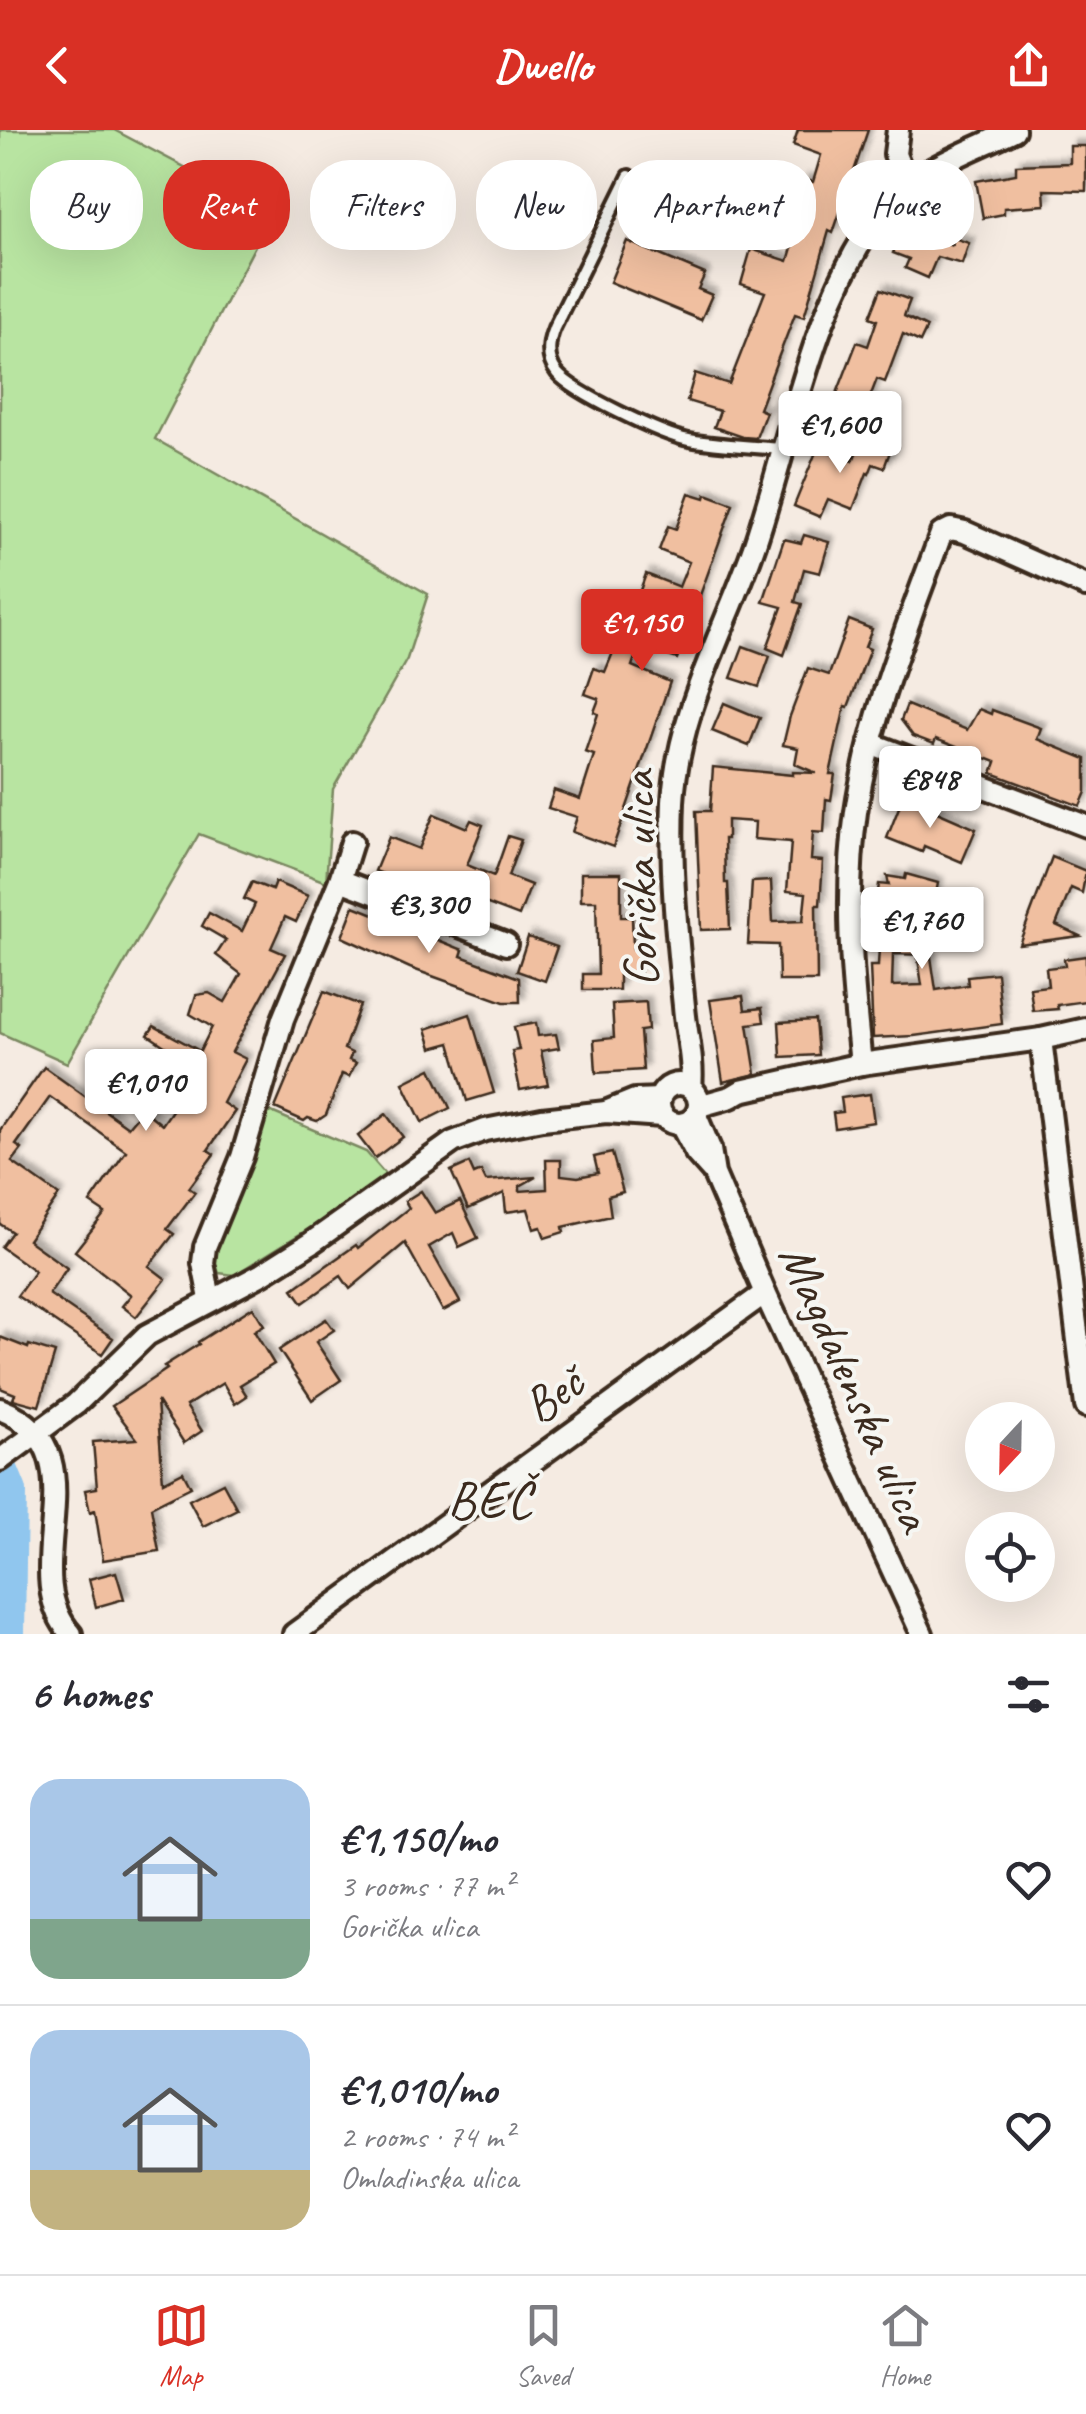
<!DOCTYPE html>
<meta charset="utf-8">
<style>
:root{--surface:#fff;--page:#f7f7f7;--text:#2b2b33;--muted:#7c7c81;--line:#e1e1e2;--accent:#d93025}
body{margin:0;font-family:Caveat,sans-serif;background:var(--page);color:var(--text);height:100vh;display:flex;flex-direction:column;font-size:38px;white-space:nowrap}
*{box-sizing:border-box;margin:0}
p{font-size:32px;color:var(--muted)}
.icon{flex:none;width:55px;height:55px;fill:none;stroke:currentColor;stroke-width:2;stroke-linecap:round;stroke-linejoin:round}
.map{position:relative;height:1504px;overflow:hidden}
.side{display:flex;flex-direction:column;background:var(--surface);flex:1}
.side>*{flex:none}
.top-card{position:absolute;left:30px;top:30px;width:1028px;height:90px;display:flex;gap:20px}
.needle{width:65px;rotate:202deg}
.tools{position:absolute;left:965px;top:1272px;display:grid;gap:20px}
.tools a{display:grid;place-items:center;width:90px;height:90px;border-radius:50%;background:var(--surface);box-shadow:0 10px 40px #0002;font-size:50px}
.price{position:absolute;translate:-50% -85px;padding:0 22px;border-radius:10px;background:#fff;color:#222;font-size:32px;line-height:65px;filter:drop-shadow(0 2px 5px #0008)}
.price::after{content:'';position:absolute;left:50%;top:60px;width:30px;height:22px;margin-left:-15px;background:inherit;clip-path:polygon(0 0,100% 0,50% 100%)}
.price.selected{background:var(--accent);color:#fff}
ul{padding:0;list-style:none}
li{display:flex;align-items:center;gap:30px;height:250px;padding:0 30px}
li+li{border-top:2px solid var(--line)}
li span{display:grid;place-items:center;flex:none;width:280px;height:200px;border-radius:30px;color:#555}
li>.icon{margin-inline-start:auto}
span .icon{width:120px;height:120px;fill:#fffc;stroke-width:1}
li b{font-size:42px}
h2{display:flex;justify-content:space-between;align-items:center;height:120px;padding:0 30px;font-size:42px}
.chip{padding:0 35px;border-radius:40px;background:var(--surface);box-shadow:0 10px 40px #0002;font-size:35px;line-height:90px}
.chip.selected{background:var(--accent);color:#fff}
header{display:flex;justify-content:space-between;align-items:center;height:130px;padding:0 30px;background:var(--accent);color:#fff;font-size:45px;font-weight:700}
.dock{display:flex;justify-content:space-around;align-items:center;height:140px;border-top:2px solid var(--line);background:var(--surface);font-size:28px;color:var(--muted)}
.dock a{display:grid;justify-items:center;gap:5px}
.dock .selected{color:var(--accent)}
.map>svg:first-child{display:block}
.green{fill:#b8e4a1;stroke:#7a8760;stroke-width:2.5}
.lines{fill:none;stroke-linecap:round;stroke-linejoin:round}
.river{stroke:#90c6ee;stroke-width:32}
.building{fill:#f0bfa0;stroke:#3b2a1e;stroke-width:2.5;filter:url(#shadow)}
.lane-casing{stroke:#3b2a1e;stroke-width:18}
.street-casing{stroke:#3b2a1e;stroke-width:28}
.lane{stroke:#f6f6f2;stroke-width:10}
.street{stroke:#f6f6f2;stroke-width:20}
.labels{text-anchor:middle;dominant-baseline:central;stroke-width:8;stroke-linejoin:round;paint-order:stroke}
.street-label{font-size:50px;fill:#3b2a1e;stroke:#f6f6f2}
.neighbourhood-label{font-size:52px;letter-spacing:2.5px;fill:#3b2a1e;stroke:#f6f6f2}
</style>
<header><svg class="icon" aria-label="back" viewBox="0 0 24 24"><path d="M15 5l-7 7 7 7"/></svg>Dwello<svg class="icon" aria-label="share" viewBox="0 0 24 24"><path d="M12 15V3M7 8l5-5 5 5M5 13v7h14v-7"/></svg></header>
<div class="map">
<svg width="1086" height="1504" viewBox="0 0 1086 1504">
<defs>
<filter id="shadow"><feDropShadow dx="5" dy="-5" stdDeviation="2.5" flood-color="#0004"/></filter>
</defs>
<rect width="100%" height="100%" fill="#f5ebe2"/>
<filter id="ink" filterUnits="userSpaceOnUse"><feTurbulence type="fractalNoise" baseFrequency=".01" numOctaves="2"/><feDisplacementMap in="SourceGraphic" scale="20" xChannelSelector="R" yChannelSelector="G"/><feConvolveMatrix kernelMatrix="1 2 1 2 8 2 1 2 1" color-interpolation-filters="sRGB"/></filter>
<g filter="url(#ink)">
<g class="green">
<path d="M0,0h114l158,83 -117,226 273,155 -21,65 -74,130 -7,93 -127,-48 -132,229 -67,-30z"/>
<path d="M269,981l97,41 20,23 -57,41 -95,59 -15,-2 -6,-14z"/>
</g>
<g class="lines">
<path class="river" d="M0,1334l11,27 -2,143"/>
</g>
<g class="building">
<path d="M798,0h70l-35,103 -4,-2 -25,86 -9,-3 -20,52 -16,43 7,3 -10,26 -13,-1 -29,-10 6,-16 -33,-10 8,-28 34,11 36,-92 -24,-8 10,-35 37,12 12,-40 -10,-3 14,-39 9,3 8,-27 -28,-10z"/>
<path d="M1070,16h16v45l-42,-1 1,15 -41,3v6l-21,4 -7,-37 40,-7v-9l54,-2z"/>
<path d="M904,95l48,20 2,-7 15,5 -7,21 -25,-7 -9,21 -23,-10 4,-9 -16,-6z"/>
<path d="M627,111l78,33 -7,15 14,6 -11,25 -91,-38z"/>
<path d="M881,159l29,11 -6,16 23,11 -7,15 -17,-8 -18,48 -8,-3 -20,52 -30,-12 30,-77 11,4 9,-26 -7,-3z"/>
<path d="M863,305l29,11 -8,22 -11,-4 -4,10 -2,-1 -14,36 -25,-10 -8,18 -26,-11 24,-59 35,14z"/>
<path d="M689,363l16,5 1,-4 27,10 -56,155 -38,-13 -7,20 38,16 -57,165 -41,-15 5,-15 -29,-9 6,-18 26,9 14,-44 -9,-3 13,-38 -4,-2 5,-13 -14,-5 9,-26 11,4 16,-39 3,1 22,-60 33,13 10,-25 -30,-12 9,-24 8,3z"/>
<path d="M804,405l25,7 -9,31 -16,-4 -9,33 7,2 -18,51 -17,-7 15,-41 -19,-5 21,-63 17,4z"/>
<path d="M849,490l23,9 -7,18 5,2 -22,58 -3,-1 -15,68h5l-4,26 -5,-1 -2,34 -11,-1 -2,28 12,1 -3,44h-4l1,76h-38l-1,-36 -30,-1 4,-62 19,-1 2,41 30,-1 3,-28 -19,-2 4,-49 -37,-3 1,-17 -28,-2v19h-3l1,44h3l2,46 -29,1 -5,-119h14l3,-44 80,8v-3l23,1 -21,-9 3,-16 -15,-3 7,-29 18,-48 21,7z"/>
<path d="M743,516l27,10 -11,31 -28,-9z"/>
<path d="M724,573l36,15 -11,28 -37,-15z"/>
<path d="M907,575l60,25 12,-21 12,5 1,-4 49,18 -4,11 49,20v33l-6,14 -88,-33 4,-11 -60,-23 -2,5 -21,-8 -12,-16z"/>
<path d="M903,667l73,32 -14,33 -38,-16 -2,6 -35,-14z"/>
<path d="M434,684l33,14 4,-8 12,5 -16,40 27,11 14,-40 13,4 -13,36 23,9 -12,31 -39,-15 -3,7 -74,-31 -2,4 -26,-10 14,-34 30,12z"/>
<path d="M1052,727l34,14 -4,22 -11,-5 -15,37 24,11 -61,8z"/>
<path d="M581,743h40v44h11l1,31 7,-1v25l-21,2v16h-36v-16h15l-2,-73h-15z"/>
<path d="M906,744l32,9 -6,33 -4,-1 -2,40 -33,-1 -1,32 30,-1 -4,-26 13,-2 5,33 32,-5 -1,-9 30,-3 5,51 -88,12 -41,2 -3,-72h8l3,-60 -5,-1 3,-21 10,1 -2,-9 18,3z"/>
<path d="M252,752l20,8 3,-8 33,14 -12,26 -11,-5 -14,31 14,6 -53,98 14,7 -23,44 12,8 -27,39 6,4 -25,34 6,4 -28,37 7,5 -25,32 17,13 -30,38 -14,-11 9,-11 -56,-44 30,-38 -15,-10 36,-52 -76,-54 -34,48 6,4 -10,13 47,33 -31,45 39,28 -18,26 64,44 -11,16 -85,-58 18,-25 -34,-24 11,-15 -12,-8v-94l44,-63 84,60 15,-18 19,16 33,-48 -29,-14 6,-12 -24,-16 6,-9 46,25 12,-24 -22,-13 6,-19 13,-2 16,9 16,-28 -25,-19 10,-15 -24,-14 7,-13 33,18 13,-27 -11,-5z"/>
<path d="M354,776l109,44 -2,6 58,22 1,24h-16l-94,-34 -68,-31z"/>
<path d="M528,807l29,10 -12,34 -28,-10z"/>
<path d="M1086,826v45l-29,4 1,4 -25,2 -3,-23 18,-2 -2,-18 19,-2 -1,-7z"/>
<path d="M324,861l36,14 -16,44 8,4 -3,7 7,3 -7,14 -7,-3 -16,41 -9,6 -9,-3 -4,3 -29,-13z"/>
<path d="M743,866l2,14 17,-2 2,14 -16,2 8,50 -33,8 -13,-82z"/>
<path d="M646,872l2,28 -8,1 3,39 -47,3 -2,-33 20,-2 -2,-34z"/>
<path d="M470,884l24,79 -27,8 -17,-58 -18,5 -6,-19z"/>
<path d="M815,890l3,35 -37,2 -2,-35z"/>
<path d="M536,893l2,13 18,-2 3,14 -18,3 7,34 -28,5 -8,-39 7,-1 -5,-23z"/>
<path d="M431,939l19,39 -28,14 -19,-39z"/>
<path d="M870,964l4,28 -39,6 -2,-15 10,-1 -2,-14z"/>
<path d="M386,984l17,23 -28,21 -17,-22z"/>
<path d="M612,1023l11,39 -15,4 3,20 -48,11 1,5 -19,6 -4,-11 -7,2 -6,-20 -22,3 -2,-19 -36,16 -17,-38 18,-8 5,11 7,-3 5,10 50,-4 -16,9v5l27,-2 -1,-29h15v15l17,2 20,-4 -4,-16z"/>
<path d="M421,1061l14,22 25,-12 18,37 -19,9 -6,-14 -24,14 31,55 -17,9 -38,-68 -55,46 -9,-13 -38,27 -10,-14 63,-44 2,3 51,-40 -4,-7z"/>
<path d="M253,1177l11,18 -10,6 20,33 -34,21 7,11 -12,8 -12,-21 -37,23 16,25 -18,12 -27,-42 6,81 20,-10 8,15 -40,20 8,44 -56,9 -8,-50 -5,2 -5,-22 12,-2 -4,-46 44,-3 -25,-33 55,-37 -3,-3 35,-22 -1,-2z"/>
<path d="M326,1189l8,11 -18,12 25,38 -29,20 -33,-50z"/>
<path d="M0,1207l28,11 1,-3 26,8 -16,53 -26,-7 2,-5 -15,-6z"/>
<path d="M223,1353l14,26 -34,17 -14,-26z"/>
<path d="M116,1442l8,27 -28,8 -7,-28z"/>
</g>
<g class="lines">
<defs>
<path id="lane" d="M629,46l-75,152c-6,15 -8,31 3,45 17,20 105,62 132,67 31,5 63,7 94,9"/>
<g id="street">
<path d="M898,0l-3,24 12,31"/>
<path d="M870,613l216,83"/>
<path d="M340,750l166,64"/>
<path d="M1041,909l45,367"/>
<path d="M861,934c-9,-84 -17,-167 -5,-252 14,-96 52,-187 85,-278l10,-5 14,3 121,54"/>
<circle cx="679" cy="974" r="20"/>
<path d="M691,958c3,-29 -5,-54 -7,-82 -7,-67 -14,-137 -11,-204 5,-92 53,-173 82,-258 36,-107 59,-248 130,-337 31,-38 87,-56 129,-77"/>
<path d="M699,976l32,-9 10,-6 120,-27 180,-25 45,-10"/>
<path d="M608,981l27,-11 25,-1"/>
<path d="M696,986l14,33 4,25 51,119 157,341"/>
<path d="M681,995l15,28 17,19"/>
<path d="M210,1169l-7,-36 2,-16 37,-90 41,-138 57,-139 12,-38"/>
<path d="M0,1279c107,42 12,160 71,225"/>
<path d="M0,1330l76,-56 71,-69 115,-61 49,-31 142,-101 32,-12 57,-11 64,-7 56,4"/>
<path d="M294,1504l471,-341"/>
</g>
</defs>
<use href="#lane" class="lane-casing"/>
<use href="#street" class="street-casing"/>
<use href="#lane" class="lane"/>
<use href="#street" class="street"/>
</g>
</g>
<g class="labels">
<g class="street-label">
<text transform="translate(639 749) rotate(-91)">Gorička ulica</text>
<text transform="translate(856 1257) rotate(66)">Magdalenska ulica</text>
<text transform="translate(553 1264) rotate(-36)">Beč</text>
</g>
<g class="neighbourhood-label">
<text x="491" y="1370">BEČ</text>
</g>
</g>
</svg>
<div class="tools">
<a><svg class="needle" viewBox="-14 -14 28 28"><path d="M0-13l5 13h-10z" fill="#e53935"/><path d="M0 13l5-13h-10z" fill="#7c7c81"/></svg></a>
<a><svg class="icon" aria-label="locate" viewBox="0 0 24 24"><circle cx="12" cy="12" r="6"/><path d="M12 2v4M12 18v4M2 12h4M18 12h4"/></svg></a>
</div>
<b class="price" style="left:840px;top:346px">€1,600</b>
<b class="price selected" style="left:642px;top:544px">€1,150</b>
<b class="price" style="left:930px;top:701px">€848</b>
<b class="price" style="left:429px;top:826px">€3,300</b>
<b class="price" style="left:922px;top:842px">€1,760</b>
<b class="price" style="left:146px;top:1004px">€1,010</b>
<div class="top-card">
<a class="chip">Buy</a>
<a class="chip selected">Rent</a>
<a class="chip">Filters</a>
<a class="chip">New</a>
<a class="chip">Apartment</a>
<a class="chip">House</a>
</div>
</div>
<section class="side">
<h2>6 homes<svg class="icon" aria-label="filters" viewBox="0 0 24 24"><path d="M4 7h16M4 17h16"/><circle cx="9" cy="7" r="2"/><circle cx="15" cy="17" r="2"/></svg></h2>
<ul>
<li><span style="background:linear-gradient(#a9c7e8 70%,#7fa58c 0)"><svg class="icon" aria-label="home" viewBox="0 0 24 24"><path d="M3 11l9-7 9 7M6 9v11h12V9"/></svg></span><div><b>€1,150/mo</b><p>3 rooms · 77 m²</p><p>Gorička ulica</p></div><svg class="icon" aria-label="heart" viewBox="0 0 24 24"><path d="M12 20l-8-8c-3-5 5-10 8-4 3-6 11-1 8 4z"/></svg></li>
<li><span style="background:linear-gradient(#a9c7e8 70%,#c2b280 0)"><svg class="icon" aria-label="home" viewBox="0 0 24 24"><path d="M3 11l9-7 9 7M6 9v11h12V9"/></svg></span><div><b>€1,010/mo</b><p>2 rooms · 74 m²</p><p>Omladinska ulica</p></div><svg class="icon" aria-label="heart" viewBox="0 0 24 24"><path d="M12 20l-8-8c-3-5 5-10 8-4 3-6 11-1 8 4z"/></svg></li>
</ul>
</section>
<nav class="dock">
<a class="selected"><svg class="icon" aria-label="map" viewBox="0 0 24 24"><path d="M3 6l6-2 6 2 6-2v14l-6 2-6-2-6 2zM9 4v14M15 6v14"/></svg>Map</a>
<a><svg class="icon" aria-label="saved" viewBox="0 0 24 24"><path d="M7 4h10v16l-5-4-5 4z"/></svg>Saved</a>
<a><svg class="icon" aria-label="home" viewBox="0 0 24 24"><path d="M3 11l9-7 9 7M6 9v11h12V9"/></svg>Home</a>
</nav>
